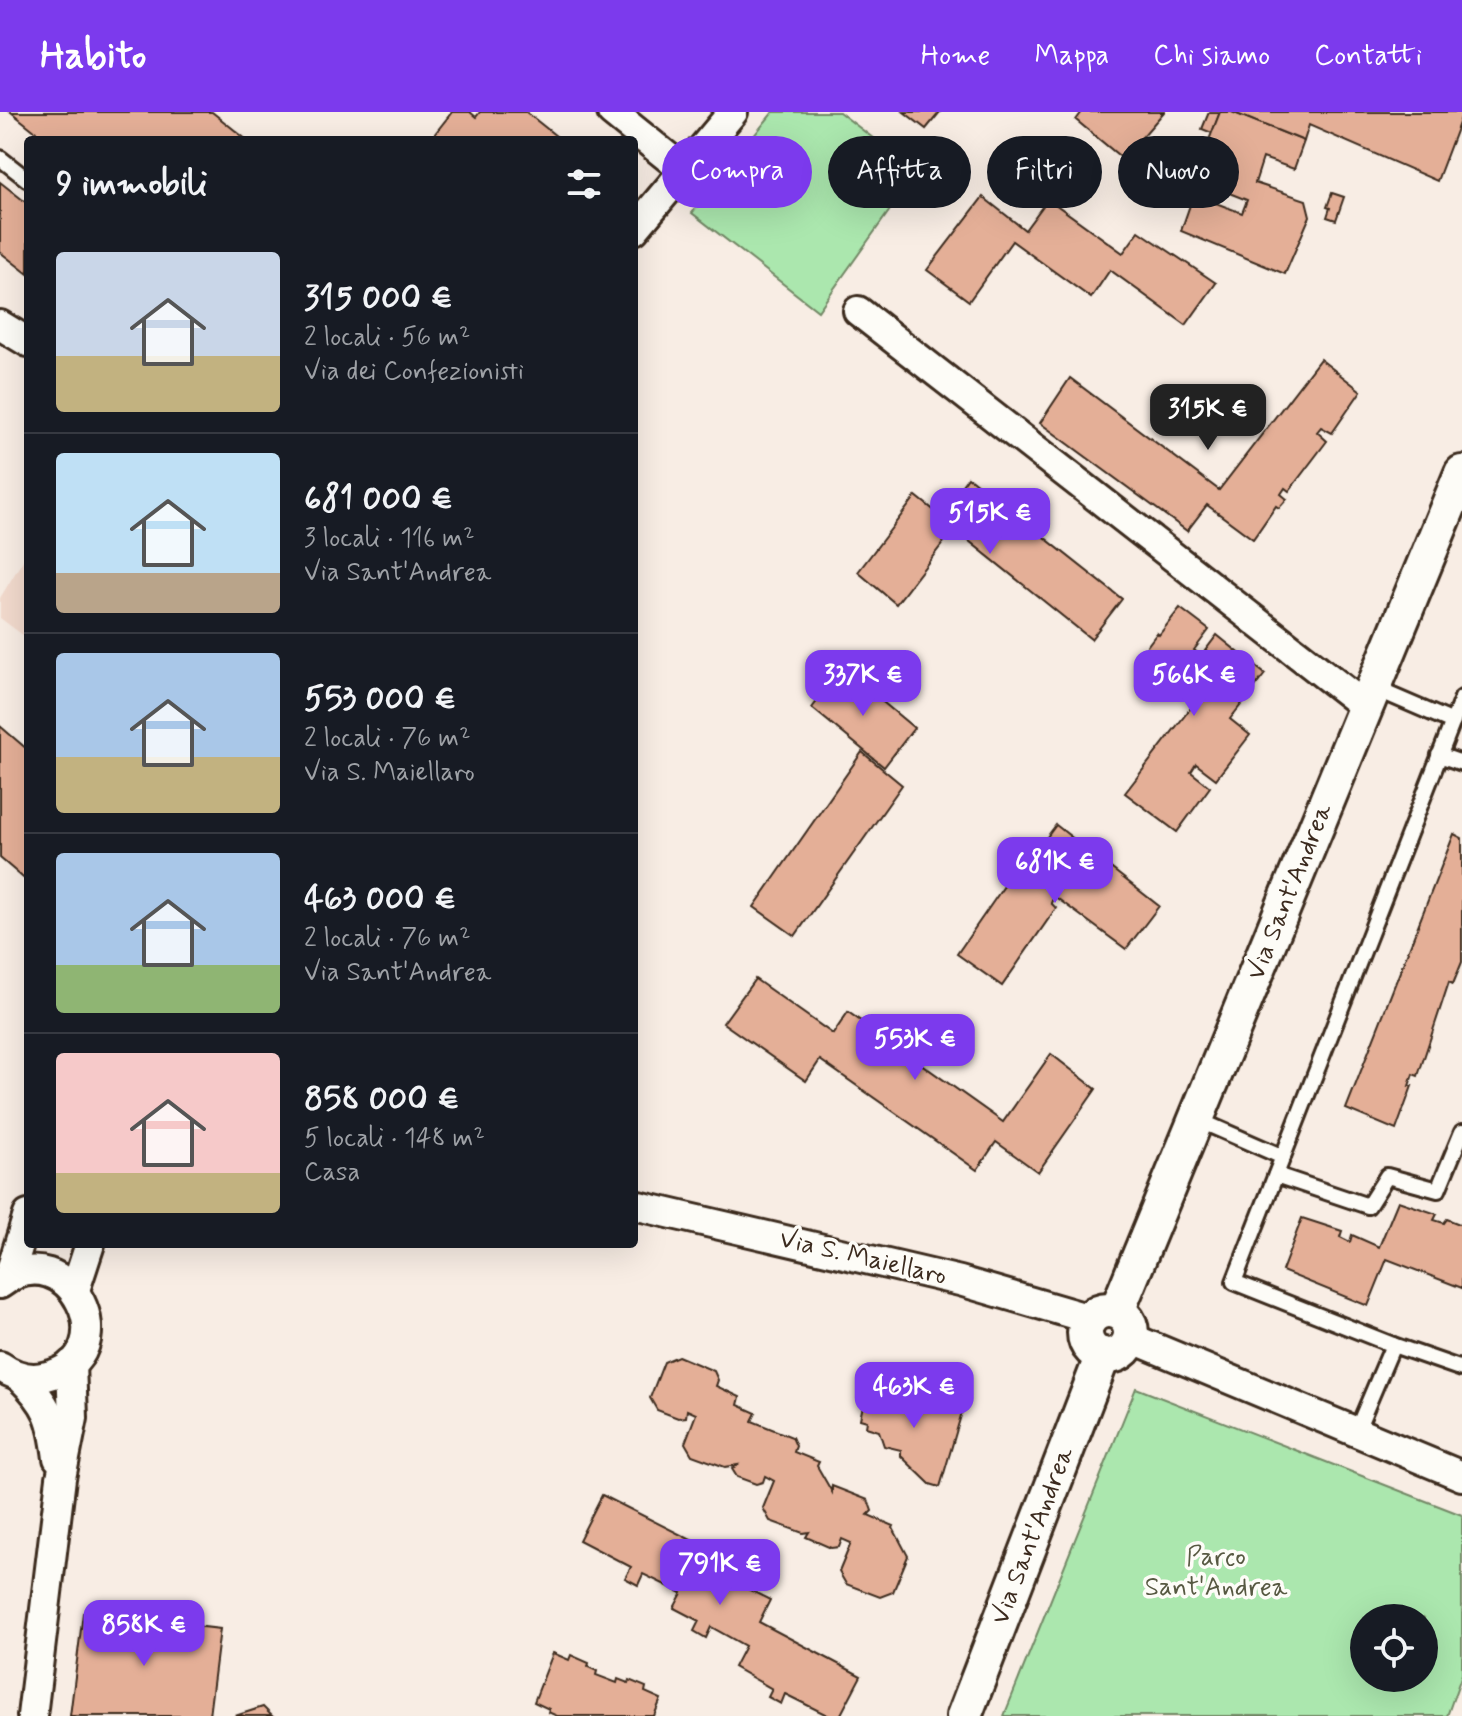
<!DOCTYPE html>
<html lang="it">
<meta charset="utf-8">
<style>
:root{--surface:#171b24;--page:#242831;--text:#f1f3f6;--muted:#9ea1a6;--line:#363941;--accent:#7c3aed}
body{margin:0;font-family:Mynerve,sans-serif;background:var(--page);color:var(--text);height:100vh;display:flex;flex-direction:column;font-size:30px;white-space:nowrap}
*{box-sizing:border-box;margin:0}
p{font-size:26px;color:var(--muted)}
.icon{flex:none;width:44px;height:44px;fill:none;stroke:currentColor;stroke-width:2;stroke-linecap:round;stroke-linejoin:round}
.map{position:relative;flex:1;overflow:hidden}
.details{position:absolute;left:24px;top:24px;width:614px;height:1112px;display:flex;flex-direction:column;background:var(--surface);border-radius:8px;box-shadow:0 8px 32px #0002}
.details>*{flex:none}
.guide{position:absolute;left:662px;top:24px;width:680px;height:72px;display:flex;gap:16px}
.tools{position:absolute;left:1350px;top:1492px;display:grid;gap:16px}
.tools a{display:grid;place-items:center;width:88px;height:88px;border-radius:50%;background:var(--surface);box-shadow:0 8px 32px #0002;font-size:40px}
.price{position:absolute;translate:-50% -68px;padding:0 18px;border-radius:16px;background:var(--accent);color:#fff;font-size:26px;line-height:52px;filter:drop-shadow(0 2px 4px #0008)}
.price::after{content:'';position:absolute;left:50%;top:48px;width:24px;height:18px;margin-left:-12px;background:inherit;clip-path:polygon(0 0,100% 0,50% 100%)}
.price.active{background:#222;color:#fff}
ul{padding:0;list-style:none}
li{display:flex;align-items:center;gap:24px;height:200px;padding:0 32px}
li+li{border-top:2px solid var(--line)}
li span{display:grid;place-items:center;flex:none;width:224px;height:160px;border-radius:8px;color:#555}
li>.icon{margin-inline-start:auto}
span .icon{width:96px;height:96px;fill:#fffc;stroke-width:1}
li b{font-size:34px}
h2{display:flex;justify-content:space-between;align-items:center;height:96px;padding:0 32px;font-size:34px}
.pill{padding:0 28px;border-radius:36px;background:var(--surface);box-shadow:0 8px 32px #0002;font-size:28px;line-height:72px}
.pill.active{background:var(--accent);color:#fff}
header{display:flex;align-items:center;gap:48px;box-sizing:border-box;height:112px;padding:0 40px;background:var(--accent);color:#fff}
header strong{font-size:38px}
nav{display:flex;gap:44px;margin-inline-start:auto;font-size:28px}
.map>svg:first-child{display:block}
.built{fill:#f2dacd}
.green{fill:#abe7ae;stroke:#738866;stroke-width:2;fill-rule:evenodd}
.building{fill:#e4af97;stroke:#3b2a1e;stroke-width:2;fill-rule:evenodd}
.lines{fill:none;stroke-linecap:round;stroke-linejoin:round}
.service-casing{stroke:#3b2a1e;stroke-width:20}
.minor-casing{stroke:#3b2a1e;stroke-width:34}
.tertiary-casing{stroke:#3b2a1e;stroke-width:40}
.service{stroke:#fdfcf7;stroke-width:14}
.minor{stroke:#fdfcf7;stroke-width:28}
.tertiary{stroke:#fdfcf7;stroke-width:34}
.labels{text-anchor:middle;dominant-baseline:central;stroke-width:7;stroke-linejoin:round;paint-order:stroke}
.street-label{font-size:26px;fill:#3b2a1e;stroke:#fdfcf7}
.park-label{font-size:26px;fill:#575942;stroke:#fdfcf7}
</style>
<header>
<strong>Habito</strong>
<nav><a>Home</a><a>Mappa</a><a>Chi siamo</a><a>Contatti</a></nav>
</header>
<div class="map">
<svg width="1462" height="1604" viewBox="0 0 1462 1604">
<rect width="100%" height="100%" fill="#f8ede4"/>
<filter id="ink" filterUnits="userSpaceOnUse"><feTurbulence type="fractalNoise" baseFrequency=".0125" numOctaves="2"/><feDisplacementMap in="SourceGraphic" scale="16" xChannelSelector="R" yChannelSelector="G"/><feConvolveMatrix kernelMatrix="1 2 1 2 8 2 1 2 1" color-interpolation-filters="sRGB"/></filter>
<g filter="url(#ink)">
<path class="built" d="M28,440v87l-28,-21v-20z"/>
<g class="green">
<path d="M773,0h66l78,60 -99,139 -126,-98z"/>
<path d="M1136,1276l326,127v159l-15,42h-443zM1364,1506h60v60h-60z"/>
</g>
<g class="building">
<path d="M11,0h201l35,28h-201z"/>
<path d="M452,0h18l6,5 4,-5h46l35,28h-131z"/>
<path d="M904,0h36l-14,17z"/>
<path d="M1082,0h82l-41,47 -47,-39z"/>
<path d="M1209,0h11l-8,21 -10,-4z"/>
<path d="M1220,0h12l72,29 -10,28 -31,-11 -8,25 51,17 4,16 -25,58 -104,-43 17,-49 7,2 5,-16 -10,-5zM1219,77l28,11 -5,13 -29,-11z"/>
<path d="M1232,0h230v3l-25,66 -128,-56 -5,16z"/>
<path d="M1197,31l10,4 -8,18 -9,-4z"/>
<path d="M0,70l28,22v70l-28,-22z"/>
<path d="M1332,81l12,4 -8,23 -9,-3 3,-9 -3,-1z"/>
<path d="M983,85l42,33 23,-31 75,54 16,-22 77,52 -30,42 -76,-55 -19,28 -79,-57 -43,60 -42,-31z"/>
<path d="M1320,247l41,32 -29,42 -11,-6 -4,5 10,9 -38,50 -4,-3 -4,6 6,5 -8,9 -3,-2 -23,33 -46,-34 -20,26 -147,-108 30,-45 149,112z"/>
<path d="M968,365l154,122 -31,40 -137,-110 -58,75 -38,-32 58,-76 24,19z"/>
<path d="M1180,496l29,22 -15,20 7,6 16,-21 48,39 -35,45 20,16 -34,44 -20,-15 -5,8 19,15 -33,45 -52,-39 71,-92 -57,-44 18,-24 2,2z"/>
<path d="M842,556l72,60 -30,39 -72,-59z"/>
<path d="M0,614l28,24v132l-28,-24z"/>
<path d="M862,640l40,33 -107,151 -41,-29z"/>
<path d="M1056,713l103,81 -33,43 -72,-53 -3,7 5,5 -54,78 -45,-32 56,-81 4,4z"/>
<path d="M1454,722l8,4v124l-9,22 -4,-2 -31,94 -5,-2 -4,12h3l-16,44 -50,-21z"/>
<path d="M755,867l78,55 15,-22 155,110 48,-68 45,35 -58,83 -42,-30 -19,28 -157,-110 -14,21 -83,-58z"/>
<path d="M1398,1089l39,13 -3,6 10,3 3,-4 15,6v63l-75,-29 -19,47 -86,-35 20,-53 40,13 -2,6 10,5 2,-7 27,12z"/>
<path d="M678,1244l36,15 4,9 -2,6 24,11 -2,8 18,8 -4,8 40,16 4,9 -2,6 25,10 -2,4 15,26v-6l36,14 4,11 -4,4 26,11 -1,2 15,28 -15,36 -13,5 -34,-13 -7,-12 12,-29 -9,-4 -3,8 -8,1 -25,-11 3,-5 -6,1 -33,-12 -7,-13 11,-27 -9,-5 -2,6 -7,2 -19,-7 -5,-8 5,-4 -12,2 -33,-12 -7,-12 11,-29 -9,-4 -1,7 -8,1 -21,-8 -7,-12 14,-36z"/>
<path d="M867,1275l95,25 -22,75 -10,-3 -29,-28v-6l-17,-4 -5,-15 -13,-4 1,-6 -7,-2z"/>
<path d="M602,1383l105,53 -8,15 31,16 -2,3 9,4 1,-2 32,16 -11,22 102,54 -21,40h-11l-44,-22 -4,10 -13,-7 4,-8 -38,-22 11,-21 -34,-19 -5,11 -12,-7 5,-10 -25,-13 8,-15 -39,-19 -5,11 -13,-7 6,-11 -52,-27z"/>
<path d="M83,1501l137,16 -11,87h-139z"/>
<path d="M553,1541l16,7 2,-5 18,8 -1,4 9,4 -1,4 21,8 1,-4 10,4 1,-3 17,7 -1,5 16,7 -7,17h-97l-9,-4 1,-3 -15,-7z"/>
<path d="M263,1595l9,9h-37z"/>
</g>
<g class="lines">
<defs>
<g id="service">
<path d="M0,46l28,22"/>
<path d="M1374,576l79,34"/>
<path d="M1462,586l-228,584 159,63 69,24"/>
<path d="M1439,643l23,8"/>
<path d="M1196,1007l87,38"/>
<path d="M1276,1063l92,31 19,-30 51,14 24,-58"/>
<path d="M1356,1320l37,-87"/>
</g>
<g id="minor">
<path d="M612,0l73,59"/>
<path d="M634,118l99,-118"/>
<path d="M858,199l508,396"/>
<path d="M0,213l28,17"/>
<path d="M634,1093l326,76 130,38"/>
<path d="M9,1165l19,-62"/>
<path d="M0,1172c69,-54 130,72 47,92 -17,5 -33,0 -47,-10"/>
<path d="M75,1178l15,-46"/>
<path d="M1131,1226l331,138"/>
<path d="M20,1265c29,28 33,42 38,81"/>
<path d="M32,1604l29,-238 12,-60 -2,-54"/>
</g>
<g id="tertiary">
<circle cx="1108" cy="1221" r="23"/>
<path d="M1117,1199l345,-838"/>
<path d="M964,1604l139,-361"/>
</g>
</defs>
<use href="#service" class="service-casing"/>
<use href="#minor" class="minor-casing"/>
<use href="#tertiary" class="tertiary-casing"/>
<use href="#service" class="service"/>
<use href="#minor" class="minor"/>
<use href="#tertiary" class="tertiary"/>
</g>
</g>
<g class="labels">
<g class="street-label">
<text transform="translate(1290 780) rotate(-68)">Via Sant'Andrea</text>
<text transform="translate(863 1146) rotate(13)">Via S. Maiellaro</text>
<text transform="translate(1033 1424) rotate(-69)">Via Sant'Andrea</text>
</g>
<g class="park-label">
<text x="1216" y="1446">Parco<tspan x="1216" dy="30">Sant'Andrea</tspan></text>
</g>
</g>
</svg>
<div class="tools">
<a><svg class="icon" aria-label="locate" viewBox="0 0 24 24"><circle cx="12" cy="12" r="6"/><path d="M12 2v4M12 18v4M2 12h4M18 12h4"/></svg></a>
</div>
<b class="price active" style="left:1208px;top:340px">315K €</b>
<b class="price" style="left:990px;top:444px">515K €</b>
<b class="price" style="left:863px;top:606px">337K €</b>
<b class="price" style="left:1194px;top:606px">566K €</b>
<b class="price" style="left:1055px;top:793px">681K €</b>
<b class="price" style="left:915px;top:970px">553K €</b>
<b class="price" style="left:914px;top:1318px">463K €</b>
<b class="price" style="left:720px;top:1495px">791K €</b>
<b class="price" style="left:144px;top:1556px">858K €</b>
<div class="guide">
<a class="pill active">Compra</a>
<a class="pill">Affitta</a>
<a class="pill">Filtri</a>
<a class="pill">Nuovo</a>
</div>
<section class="details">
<h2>9 immobili<svg class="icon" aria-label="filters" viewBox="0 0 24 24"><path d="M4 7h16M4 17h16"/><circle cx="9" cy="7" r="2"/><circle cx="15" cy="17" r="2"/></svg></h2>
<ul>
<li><span style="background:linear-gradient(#c9d6e8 65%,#c2b280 0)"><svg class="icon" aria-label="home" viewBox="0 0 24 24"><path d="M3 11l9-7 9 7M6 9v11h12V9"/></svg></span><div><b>315 000 €</b><p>2 locali · 56 m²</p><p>Via dei Confezionisti</p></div></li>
<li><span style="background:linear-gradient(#bfe0f5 75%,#b9a48a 0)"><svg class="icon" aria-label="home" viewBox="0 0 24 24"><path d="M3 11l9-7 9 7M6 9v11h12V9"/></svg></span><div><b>681 000 €</b><p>3 locali · 116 m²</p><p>Via Sant'Andrea</p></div></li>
<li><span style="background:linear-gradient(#a9c7e8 65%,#c2b280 0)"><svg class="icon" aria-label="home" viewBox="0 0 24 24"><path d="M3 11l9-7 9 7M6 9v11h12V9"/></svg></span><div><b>553 000 €</b><p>2 locali · 76 m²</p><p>Via S. Maiellaro</p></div></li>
<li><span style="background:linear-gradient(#a9c7e8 70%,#8fb573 0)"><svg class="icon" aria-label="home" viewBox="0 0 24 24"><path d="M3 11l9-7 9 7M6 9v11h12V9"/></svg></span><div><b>463 000 €</b><p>2 locali · 76 m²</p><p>Via Sant'Andrea</p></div></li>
<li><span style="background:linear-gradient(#f6c9c9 75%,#c2b280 0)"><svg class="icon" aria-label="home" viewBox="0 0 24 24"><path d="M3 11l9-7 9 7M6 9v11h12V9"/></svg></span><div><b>858 000 €</b><p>5 locali · 148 m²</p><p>Casa</p></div></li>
</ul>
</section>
</div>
